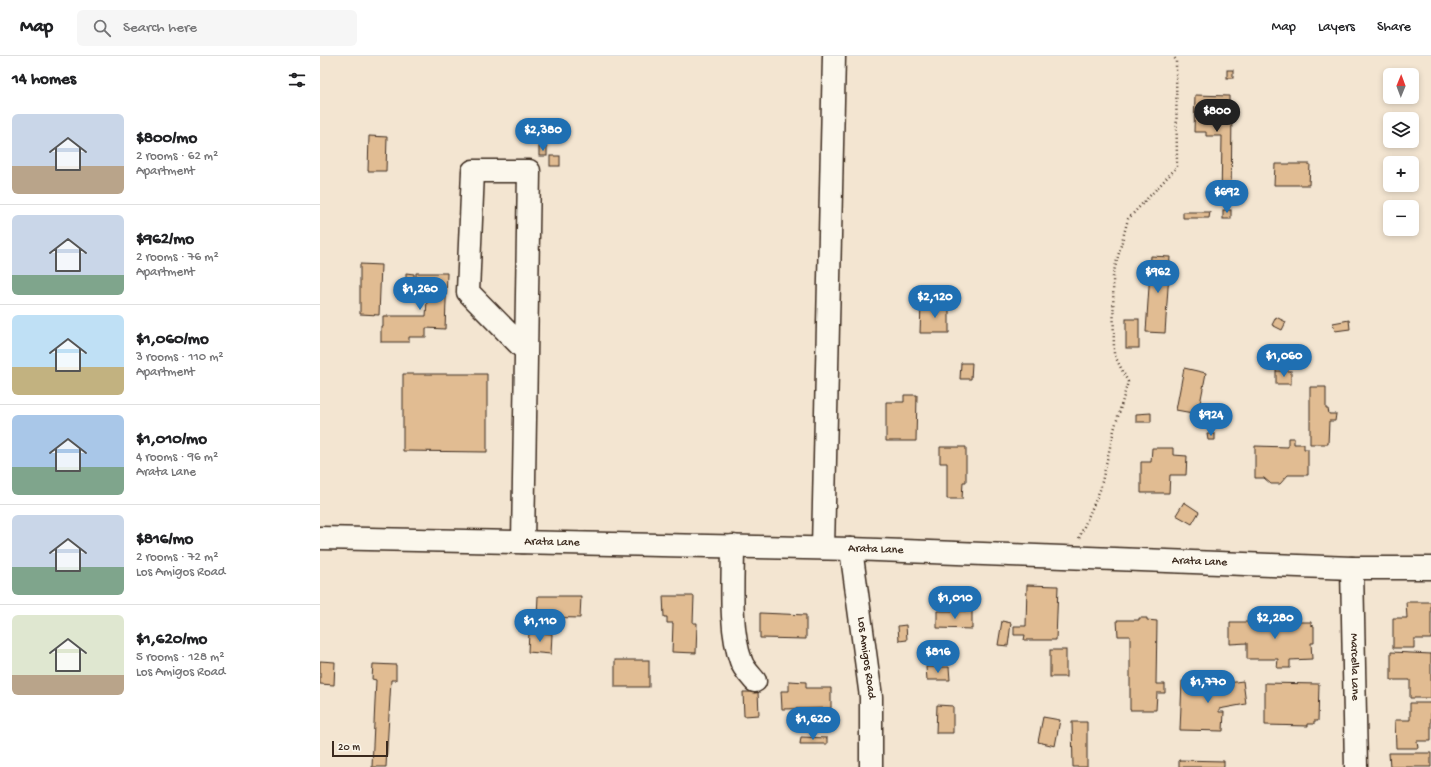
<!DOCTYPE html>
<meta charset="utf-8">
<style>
:root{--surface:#fff;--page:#f6f6f6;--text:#202124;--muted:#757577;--line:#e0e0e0;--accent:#1f6fb2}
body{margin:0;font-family:"Gochi Hand",sans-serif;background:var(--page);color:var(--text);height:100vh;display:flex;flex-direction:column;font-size:15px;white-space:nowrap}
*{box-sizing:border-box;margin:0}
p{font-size:13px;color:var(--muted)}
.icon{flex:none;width:22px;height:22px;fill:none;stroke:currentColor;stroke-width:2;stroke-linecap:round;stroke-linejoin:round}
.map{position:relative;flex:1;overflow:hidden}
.details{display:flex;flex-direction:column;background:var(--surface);width:320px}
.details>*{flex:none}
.needle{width:26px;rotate:1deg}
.buttons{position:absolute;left:1063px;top:12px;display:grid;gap:8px}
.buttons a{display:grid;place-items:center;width:36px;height:36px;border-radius:6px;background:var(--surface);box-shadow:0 2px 6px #0003;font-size:20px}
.scale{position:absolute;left:12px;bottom:10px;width:56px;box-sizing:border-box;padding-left:4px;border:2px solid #3b2a1e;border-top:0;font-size:11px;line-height:14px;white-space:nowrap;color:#3b2a1e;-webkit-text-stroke:3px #fbf7ec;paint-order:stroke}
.price{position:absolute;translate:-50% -34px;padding:0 9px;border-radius:14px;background:var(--accent);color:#fff;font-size:13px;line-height:26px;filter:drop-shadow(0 1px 2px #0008)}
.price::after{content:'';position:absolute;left:50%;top:24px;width:12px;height:9px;margin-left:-6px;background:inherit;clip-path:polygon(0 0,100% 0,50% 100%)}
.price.on{background:#222;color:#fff}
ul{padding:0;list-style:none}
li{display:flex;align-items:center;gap:12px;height:100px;padding:0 12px}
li+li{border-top:1px solid var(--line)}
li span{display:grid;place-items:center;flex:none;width:112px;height:80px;border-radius:6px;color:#555}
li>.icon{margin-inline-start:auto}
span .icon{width:48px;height:48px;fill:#fffc;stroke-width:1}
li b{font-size:17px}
h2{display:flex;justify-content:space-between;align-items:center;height:48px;padding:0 12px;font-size:17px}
header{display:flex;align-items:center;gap:24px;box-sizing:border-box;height:56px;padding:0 20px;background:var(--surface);border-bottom:1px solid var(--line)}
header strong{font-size:19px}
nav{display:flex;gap:22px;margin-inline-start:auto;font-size:14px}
.search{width:280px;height:36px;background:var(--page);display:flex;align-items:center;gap:10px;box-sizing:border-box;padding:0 14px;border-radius:6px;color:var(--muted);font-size:15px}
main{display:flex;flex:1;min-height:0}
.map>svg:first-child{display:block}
.building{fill:#e1bc92;stroke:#3b2a1e}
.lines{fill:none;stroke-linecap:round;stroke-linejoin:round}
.minor-casing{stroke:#3b2a1e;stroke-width:25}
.path{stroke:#3b2a1e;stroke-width:2.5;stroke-dasharray:1 3;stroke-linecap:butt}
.minor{stroke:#fbf7ec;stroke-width:22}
.labels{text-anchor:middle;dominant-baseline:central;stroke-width:4;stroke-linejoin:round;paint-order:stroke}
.street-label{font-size:12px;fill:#3b2a1e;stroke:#fbf7ec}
</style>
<header>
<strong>Map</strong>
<div class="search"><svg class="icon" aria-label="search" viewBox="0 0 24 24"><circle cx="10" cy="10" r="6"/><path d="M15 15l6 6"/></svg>Search here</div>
<nav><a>Map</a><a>Layers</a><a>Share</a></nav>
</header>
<main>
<section class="details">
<h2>14 homes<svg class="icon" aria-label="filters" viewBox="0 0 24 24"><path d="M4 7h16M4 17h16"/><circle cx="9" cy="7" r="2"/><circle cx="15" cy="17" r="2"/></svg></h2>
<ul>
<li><span style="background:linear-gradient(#c9d6e8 65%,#b9a48a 0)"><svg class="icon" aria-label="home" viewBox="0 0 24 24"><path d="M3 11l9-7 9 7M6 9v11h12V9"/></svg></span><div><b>$800/mo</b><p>2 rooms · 62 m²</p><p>Apartment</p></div></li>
<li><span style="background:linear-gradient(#c9d6e8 75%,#7fa58c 0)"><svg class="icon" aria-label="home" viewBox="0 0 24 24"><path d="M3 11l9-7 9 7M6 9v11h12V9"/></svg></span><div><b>$962/mo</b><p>2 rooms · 76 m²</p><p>Apartment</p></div></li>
<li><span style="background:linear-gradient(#bfe0f5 65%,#c2b280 0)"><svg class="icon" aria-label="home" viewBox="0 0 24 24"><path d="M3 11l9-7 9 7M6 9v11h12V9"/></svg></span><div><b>$1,060/mo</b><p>3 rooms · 110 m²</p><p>Apartment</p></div></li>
<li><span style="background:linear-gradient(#a9c7e8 65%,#7fa58c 0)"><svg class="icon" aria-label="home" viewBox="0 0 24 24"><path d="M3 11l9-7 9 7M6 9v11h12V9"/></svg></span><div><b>$1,010/mo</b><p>4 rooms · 96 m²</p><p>Arata Lane</p></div></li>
<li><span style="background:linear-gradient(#c9d6e8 65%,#7fa58c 0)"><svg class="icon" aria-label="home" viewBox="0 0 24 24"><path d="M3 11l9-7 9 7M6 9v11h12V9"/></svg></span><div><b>$816/mo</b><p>2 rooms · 72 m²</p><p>Los Amigos Road</p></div></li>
<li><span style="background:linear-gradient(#dfe7d0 75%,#b9a48a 0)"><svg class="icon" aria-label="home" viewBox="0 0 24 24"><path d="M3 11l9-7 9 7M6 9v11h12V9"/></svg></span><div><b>$1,620/mo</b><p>5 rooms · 128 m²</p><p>Los Amigos Road</p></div></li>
</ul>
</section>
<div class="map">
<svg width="1111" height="711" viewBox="0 0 1111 711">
<rect width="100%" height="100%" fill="#f3e5d1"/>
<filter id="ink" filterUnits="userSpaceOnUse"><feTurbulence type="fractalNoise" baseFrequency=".025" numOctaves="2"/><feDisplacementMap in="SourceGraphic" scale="8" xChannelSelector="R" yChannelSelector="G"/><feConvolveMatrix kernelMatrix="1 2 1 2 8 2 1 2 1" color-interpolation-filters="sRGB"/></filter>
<g filter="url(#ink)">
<g class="building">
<rect x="907" y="14" width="6" height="8"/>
<path d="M875,39l34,1v6h-5v7h8l-1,95h-10l1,-68h-16v-4h-12z"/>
<path d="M49,80l18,1 -1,34h-18z"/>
<rect x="219" y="91" width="8" height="9"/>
<rect x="230" y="100" width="10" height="10"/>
<path d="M955,108h35l-1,21h-35z"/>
<rect x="903" y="154" width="8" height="9"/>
<path d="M863,156h27l-1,6h-26z"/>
<path d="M831,200l19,1 -5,76 -19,-1z"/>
<path d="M40,208l21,1 -2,50 -19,-1z"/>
<path d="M86,217l8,1v6h-8z"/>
<path d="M96,217h31l-2,56 -19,-1v9h-17v5h-28v-16h2v-10h43l1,-16h-11z"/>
<path d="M601,248l28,1v28h-29z"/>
<path d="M956,261l10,5 -4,8 -10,-5z"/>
<rect x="806" y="263" width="13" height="29"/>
<path d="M1029,264l1,9 -15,2 -2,-8z"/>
<path d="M641,307h11l-1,16h-11z"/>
<path d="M864,312l22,5 -8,41 -22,-4z"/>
<rect x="956" y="315" width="15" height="13"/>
<path d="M83,318h84v78l-84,-1z"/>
<path d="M990,331h16v22h2l1,5h7l-1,7h-6l-1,23h-18z"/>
<path d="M584,339h13l-1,46h-30v-39h18z"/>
<path d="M831,357v9h-15v-8z"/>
<path d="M887,378h8v6h-7z"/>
<path d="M968,382h6v6h10v5h4v26h-20l-8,9h-9l-7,-6h-9v-32l33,1z"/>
<path d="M620,391h26v35h-3l-1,17h-15v-36h-7z"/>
<path d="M832,392h21v7l14,1 -1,19h-16l-1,18h-28v-31h10z"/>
<path d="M864,446l15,10 -7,12 -16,-9z"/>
<path d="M707,529l31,1 -2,54h-32l1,-5h-11v-9h12z"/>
<path d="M218,540h43l-1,22 -43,-1z"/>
<path d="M343,540h31l-1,27h4l-1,30 -24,-1 1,-29h-6v-6h-3z"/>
<path d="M1086,546h25v37h-17v9h-21v-30h14z"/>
<path d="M617,555h35v18l-35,-1z"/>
<path d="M440,557l46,2v24l-46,-1z"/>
<path d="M819,562h8v2l10,1 -1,63h9v9h-8l-1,17h-26v-74h-12l-1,-16h22z"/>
<path d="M682,565l9,2 -3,23 -10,-1z"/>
<path d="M910,566h81v3l3,1v17h-3l1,16 -22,1v8h-13l1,-9h-31v-16l-17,1z"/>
<path d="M586,569l1,15 -8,1 -1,-15z"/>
<path d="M209,576l23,2 -1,20 -23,-2z"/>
<rect x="730" y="594" width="16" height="27"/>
<path d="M1071,596l40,2v44h-21v-18h-19z"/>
<rect x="295" y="604" width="34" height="27"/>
<path d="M0,605l15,1 -1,23 -14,-1z"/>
<path d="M53,608l23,1v15h-5l-5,87h-14l4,-87 -4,-1z"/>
<path d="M606,611h23l1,13h-23z"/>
<path d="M469,625l17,1v6h25v20l-49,1 -1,-18h8z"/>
<path d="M862,625l38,1v2l23,-3 3,23 -27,5v3h5l-1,19 -43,-1z"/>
<path d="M945,627l54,1 -1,37h-4v3h-6v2l-43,-1z"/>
<path d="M423,636h15l1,23 -15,1z"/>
<path d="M1090,647h21v38h-14l1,7h-22l-1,-28h15z"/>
<path d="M617,649l16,1v27h-17z"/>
<path d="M723,661l17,3 -5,26 -17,-4z"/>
<path d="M752,666h15v45h-14z"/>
<path d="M481,681l26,1v6h-27z"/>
<path d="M1069,697h42v14h-41z"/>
<path d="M859,704l45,1v6h-45z"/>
</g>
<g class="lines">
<defs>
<g id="minor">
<path id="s1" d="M0,482l531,11 501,19h79"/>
<path d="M203,486l6,-371h-56l-5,121 58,59"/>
<path d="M413,490c0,34 -4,83 8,115 2,7 9,14 14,20"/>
<path d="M503,492l11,-492"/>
<path id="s2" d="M531,493l20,148v70"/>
<path id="s3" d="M1032,512l4,199"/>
</g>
</defs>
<use href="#minor" class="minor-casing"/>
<path class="path" d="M759,482l21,-48 14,-60 14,-48 -14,-28 -1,-79 15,-56 49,-52 -1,-107 -3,-4"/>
<use href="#minor" class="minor"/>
</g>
</g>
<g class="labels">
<g class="street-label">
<text stroke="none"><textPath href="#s1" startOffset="232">Arata Lane</textPath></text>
<text stroke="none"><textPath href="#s1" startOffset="556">Arata Lane</textPath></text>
<text stroke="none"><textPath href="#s1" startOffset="880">Arata Lane</textPath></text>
<text stroke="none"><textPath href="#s2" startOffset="110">Los Amigos Road</textPath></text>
<text stroke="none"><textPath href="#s3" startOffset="99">Marcella Lane</textPath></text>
</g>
</g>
</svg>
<div class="buttons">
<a><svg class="needle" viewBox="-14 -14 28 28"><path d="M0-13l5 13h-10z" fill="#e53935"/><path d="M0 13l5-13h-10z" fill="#757577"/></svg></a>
<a><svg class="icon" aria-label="layers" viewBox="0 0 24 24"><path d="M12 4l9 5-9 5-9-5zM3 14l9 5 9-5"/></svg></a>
<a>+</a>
<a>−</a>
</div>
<div class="scale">20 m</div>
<b class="price on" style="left:897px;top:77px">$800</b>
<b class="price" style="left:223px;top:96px">$2,380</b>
<b class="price" style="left:907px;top:158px">$692</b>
<b class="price" style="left:838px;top:238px">$962</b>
<b class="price" style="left:100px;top:255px">$1,260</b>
<b class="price" style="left:615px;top:263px">$2,120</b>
<b class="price" style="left:964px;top:322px">$1,060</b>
<b class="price" style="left:891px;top:381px">$924</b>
<b class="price" style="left:635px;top:564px">$1,010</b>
<b class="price" style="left:955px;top:584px">$2,280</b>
<b class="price" style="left:220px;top:587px">$1,110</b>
<b class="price" style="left:618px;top:618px">$816</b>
<b class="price" style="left:888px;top:648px">$1,770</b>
<b class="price" style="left:493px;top:685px">$1,620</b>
</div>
</main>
